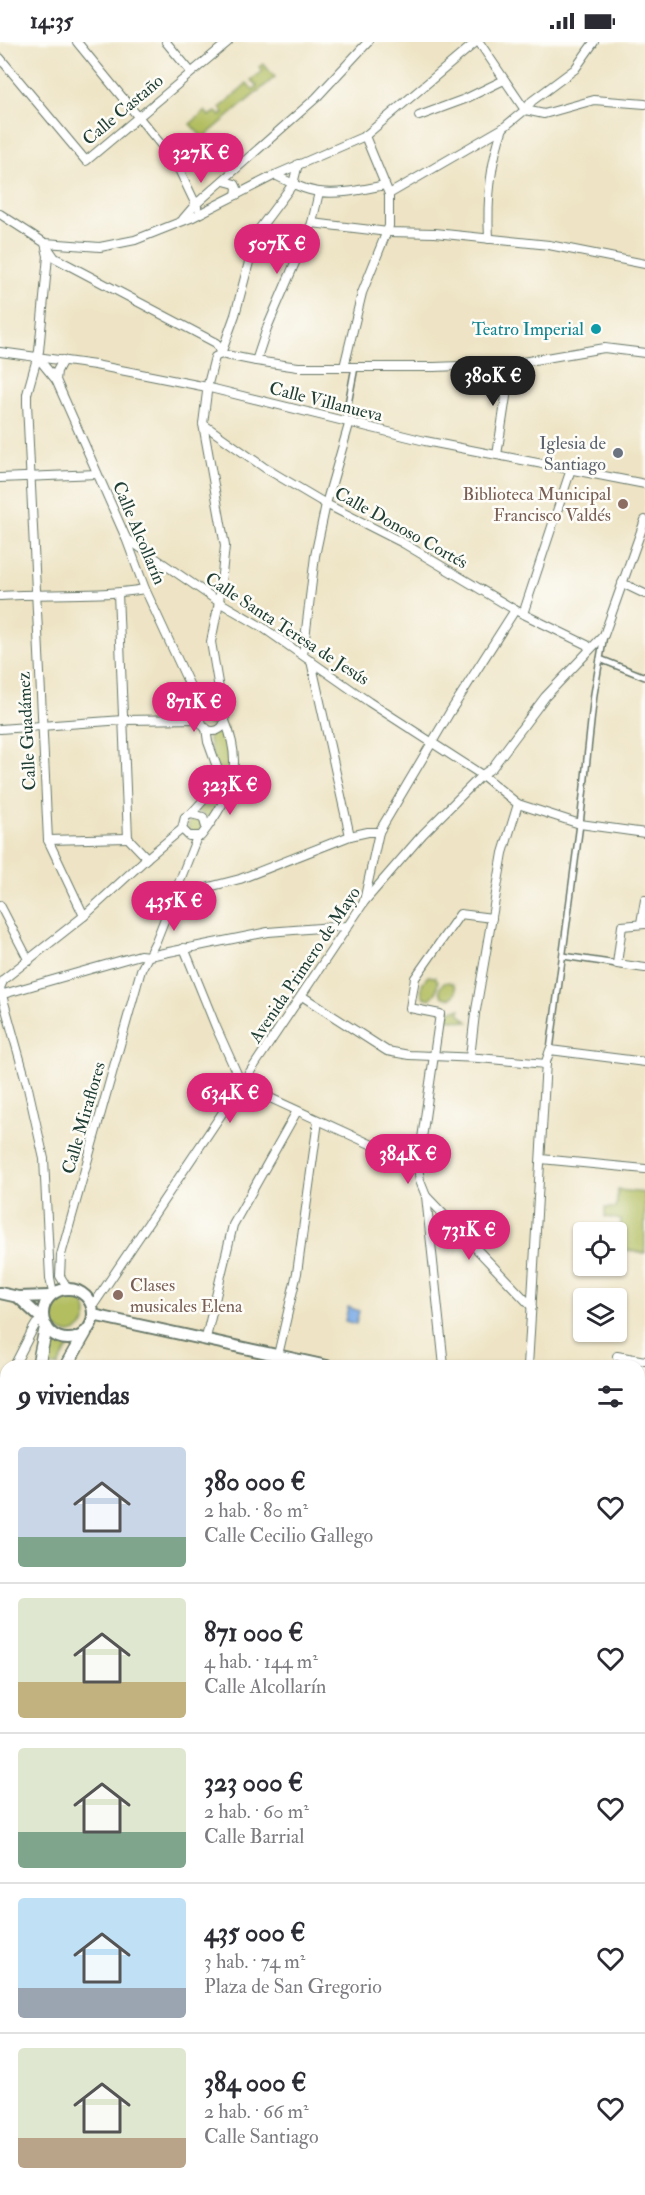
<!DOCTYPE html>
<html lang="es">
<meta charset="utf-8">
<style>
:root{--surface:#fff;--page:#f7f7f7;--text:#2b2b33;--muted:#7c7c81;--line:#e1e1e2;--accent:#db2777}
body{margin:0;font-family:"IM FELL Double Pica",serif;background:var(--page);color:var(--text);height:100vh;display:flex;flex-direction:column;font-size:22px;white-space:nowrap}
*{box-sizing:border-box;margin:0}
p{font-size:20px;color:var(--muted)}
.icon{flex:none;width:33px;height:33px;fill:none;stroke:currentColor;stroke-width:2;stroke-linecap:round;stroke-linejoin:round}
.map{position:relative;flex:1;overflow:hidden}
.sheet{position:absolute;left:0px;top:1318px;width:645px;height:836px;display:flex;flex-direction:column;background:var(--surface);border-radius:18px 18px 0 0;box-shadow:0 2px 4px #0004}
.sheet>*{flex:none}
.controls{position:absolute;left:573px;top:1180px;display:grid;gap:12px}
.controls a{display:grid;place-items:center;width:54px;height:54px;border-radius:6px;background:var(--surface);box-shadow:0 2px 4px #0004;font-size:30px}
.price{position:absolute;translate:-50% -51px;padding:0 14px;border-radius:21px;background:var(--accent);color:#fff;font-size:20px;line-height:39px;filter:drop-shadow(0 2px 3px #0008)}
.price::after{content:'';position:absolute;left:50%;top:36px;width:18px;height:14px;margin-left:-9px;background:inherit;clip-path:polygon(0 0,100% 0,50% 100%)}
.price.active{background:#222;color:#fff}
ul{padding:0;list-style:none}
li{display:flex;align-items:center;gap:18px;height:150px;padding:0 18px}
li+li{border-top:2px solid var(--line)}
li span{display:grid;place-items:center;flex:none;width:168px;height:120px;border-radius:6px;color:#555}
li>.icon{margin-inline-start:auto}
span .icon{width:72px;height:72px;fill:#fffc;stroke-width:1}
li b{font-size:26px}
h2{display:flex;justify-content:space-between;align-items:center;height:72px;padding:0 18px;font-size:26px}
.status{display:flex;justify-content:space-between;align-items:center;height:42px;padding:0 30px;background:var(--surface);direction:ltr}
.status svg{height:16px;fill:currentColor}
.map>svg:first-child{display:block}
.green{fill:#b2be60;stroke:#687e4a;stroke-width:1.5}
.water{fill:#7dace7;stroke:#4e748e;stroke-width:1.5}
.lines{fill:none;stroke-linecap:round;stroke-linejoin:round}
.canal{stroke:#7dace7;stroke-width:8}
.pedestrian-casing{stroke:#677767;stroke-width:8}
.minor-casing{stroke:#677767;stroke-width:10}
.secondary-casing{stroke:#677767;stroke-width:14}
.primary-casing{stroke:#677767;stroke-width:15}
.pedestrian{stroke:#fff;stroke-width:5}
.minor{stroke:#fff;stroke-width:8}
.secondary{stroke:#fff;stroke-width:10}
.primary{stroke:#fff;stroke-width:12}
.rail{stroke:#1f3d34;stroke-width:2}
.culture-dot{fill:#0f9aa8;stroke:#fdfcf7;stroke-width:2}
.worship-dot{fill:#6b7280;stroke:#fdfcf7;stroke-width:2}
.education-dot{fill:#8d6e63;stroke:#fdfcf7;stroke-width:2}
.labels{text-anchor:middle;dominant-baseline:central;stroke-width:5;stroke-linejoin:round;paint-order:stroke}
.street-label{font-size:18px;fill:#1f3d34;stroke:#fdfcf7}
.culture-label{font-size:18px;fill:#0d838f;stroke:#fdfcf7;text-anchor:end}
.worship-label{font-size:18px;fill:#5b616d;stroke:#fdfcf7;text-anchor:end}
.education-label{font-size:18px;fill:#785e54;stroke:#fdfcf7;text-anchor:end}
</style>
<div class="status"><b>14:35</b><svg viewBox="0 0 49 12"><path d="M0 12V9h3v3zM5 12V6h3v6zM10 12V3h3v9zM15 12V0h3v12zM26 1h20v11H26zM47 4h2v5h-2z"/></svg></div>
<div class="map">
<svg width="645" height="2153" viewBox="0 0 645 2153">
<rect width="100%" height="100%" fill="#fdfcf7"/>
<filter id="ink" filterUnits="userSpaceOnUse"><feTurbulence type="fractalNoise" baseFrequency=".0167" numOctaves="2"/><feDisplacementMap in="SourceGraphic" scale="12" xChannelSelector="R" yChannelSelector="G"/><feConvolveMatrix kernelMatrix="1 2 1 2 8 2 1 2 1" color-interpolation-filters="sRGB"/></filter>
<filter id="wash" filterUnits="userSpaceOnUse"><feTurbulence type="fractalNoise" baseFrequency=".008" numOctaves="4" result="noise"/><feDisplacementMap in="SourceGraphic" scale="24" xChannelSelector="R" yChannelSelector="G"/><feGaussianBlur stdDeviation="1.35" result="paint"/><feColorMatrix in="noise" values="0 0 0 0 0 0 0 0 0 0 0 0 0 0 0 0 0 1.4 0 .05"/><feComposite in="paint" operator="in"/></filter>
<g filter="url(#wash)">
<rect width="100%" height="100%" fill="#eee4c5"/>
<g class="green">
<path d="M263,22l12,13 -72,61 -13,-14 15,-13 4,5 7,-4 5,4 3,-3 -4,-5 27,-25 6,7 4,-4 -6,-6 12,-9 -4,-4z"/>
<circle cx="213" cy="676" r="8"/>
<path d="M226,685c10,42 5,57 -18,93l-4,-6 -8,-3 23,-24 -12,-56 9,2z"/>
<circle cx="195" cy="784" r="7"/>
<path d="M428,934l7,1 3,4 -2,12 -6,6 -6,-2c-5,-8 -2,-15 4,-21z"/>
<circle cx="448" cy="948" r="8"/>
<path d="M460,967v5l8,8 -21,-3 2,-8z"/>
<path d="M618,1148l27,3v60l-25,-4 1,-29 -16,-3v-9h11z"/>
<circle cx="68" cy="1272" r="19"/>
<path d="M48,1291l10,8 14,1 -14,24h-15z"/>
<path d="M6,1382v31l-6,2v-19z"/>
<rect x="639" y="1523" width="6" height="287"/>
</g>
<path class="water" d="M348,1265l11,4 -3,13 -11,-3z"/>
<g class="lines">
<g class="canal">
<path d="M639,1818h6"/>
<path d="M0,1910h6"/>
</g>
</g>
</g>
<g filter="url(#ink)">
<g class="lines">
<defs>
<g id="pedestrian">
<path d="M345,378l10,-53"/>
<path d="M600,617l45,18"/>
<path d="M563,914l54,8"/>
<path d="M550,1008l30,-226 14,-130 10,-59"/>
</g>
<g id="minor">
<path d="M77,0l99,121 21,44"/>
<path d="M166,0l25,30"/>
<path d="M479,0l46,68"/>
<path d="M0,16l86,103 142,-119"/>
<path d="M525,68l19,4 50,-14 51,4"/>
<path d="M419,74l46,-17 39,-19"/>
<path d="M275,133c14,7 29,15 44,17 21,3 45,-3 66,-7"/>
<path d="M224,139l11,3 2,4 -1,7"/>
<path d="M389,152l114,-66 22,-18 7,-9 43,-32 19,-27"/>
<path d="M0,172l45,29 55,4 35,-7 58,-23 82,-42 90,-39 111,-94"/>
<path d="M183,177l12,-14 121,-107 52,-56"/>
<path d="M312,181l76,9 47,1 114,12 96,19"/>
<path d="M489,197c-2,-37 1,-76 14,-111"/>
<path d="M45,201l3,13 -9,95 -12,43v9l21,437 36,76"/>
<path d="M48,206l7,10 161,85 5,11"/>
<path d="M0,310l95,13 107,21 223,55 220,43"/>
<path d="M221,312l35,7 42,6h136l77,-3 93,-16 41,5"/>
<path d="M38,316l18,22 70,158 19,51 50,108 11,12"/>
<path d="M256,319l11,-33 45,-105 7,-31"/>
<path d="M344,325l18,-74 27,-67v-32l-24,-58"/>
<path d="M56,338l1,-9 6,-11"/>
<path d="M203,382l62,44 61,36 77,39 112,67 72,35 2,4"/>
<path d="M497,413l14,-91"/>
<path d="M0,436l97,-4"/>
<path d="M126,496l93,64 43,25 107,75 113,73 36,29 62,20 65,9"/>
<path d="M622,541l23,11"/>
<path d="M118,551l10,245 19,20"/>
<path d="M0,554c48,-3 97,1 145,-7"/>
<path d="M523,572l48,-145"/>
<path d="M303,613l12,-99 11,-52 24,-83"/>
<path d="M311,619l39,175"/>
<path d="M217,665l2,-18 -8,-47 8,-40 6,-56 -22,-122 5,-40 7,-27 6,-3 14,-39 22,-83 36,-48 5,-20"/>
<circle cx="213" cy="677" r="12"/>
<path d="M0,687l123,-9 78,-1"/>
<path d="M191,772l12,3 3,10"/>
<path d="M182,787l7,7h12c29,-38 44,-68 24,-115"/>
<path d="M48,798l80,-2"/>
<path d="M174,854l66,-17 110,-43 18,-4h11"/>
<path d="M364,859l15,-69 71,-120 65,-102"/>
<path d="M0,863l29,56"/>
<path d="M492,876l-32,-4 -45,64 -5,30 30,6 -22,152 2,15 6,15 106,111"/>
<path d="M641,881l4,-23"/>
<path d="M645,882l-23,2 -5,38 28,4"/>
<path d="M184,906l32,79 26,58 176,81"/>
<path d="M0,953l140,-40 9,1 119,-24 78,-6"/>
<path d="M302,954l85,55 22,4 70,3 67,6"/>
<path d="M476,968l27,-157 15,-49"/>
<path d="M470,1015l5,-43"/>
<path d="M541,1117l104,10"/>
<path d="M426,1154l18,170"/>
<path d="M68,1247l-8,-13 1,-21 80,-285 15,-29 41,-104"/>
<path d="M53,1251l-3,-15 -6,-119 -16,-71 -28,-100 4,-9 80,-63 63,-58 35,-29 3,-12 6,-3 28,-31 2,-5 -13,-36 -2,-14"/>
<path d="M92,1265l272,-405 59,-68 59,-59 10,-7 53,-71 59,-62 41,-115"/>
<path d="M206,1296l27,-113 64,-114"/>
<path d="M278,1313l19,-82 21,-152"/>
<path d="M617,1314l28,5"/>
<path d="M14,1324l19,-37 3,-5 7,-3"/>
<path d="M528,1324l18,-304 4,-12 95,12"/>
<path d="M0,1355l6,-13"/>
<path d="M639,1365l6,-2"/>
<path d="M639,1397l6,1"/>
<path d="M0,1477l6,1"/>
<path d="M639,1500h6"/>
<path d="M639,1515h6"/>
<path d="M0,1603l6,2"/>
<path d="M0,1675l6,2"/>
<path d="M0,1747l6,1"/>
<path d="M639,1841h6"/>
<path d="M0,1873h6"/>
<path d="M0,1938h6"/>
<path d="M639,2116l6,-1"/>
<path d="M458,2153l25,-5"/>
</g>
<g id="secondary">
<circle cx="68" cy="1272" r="25"/>
<path d="M0,1251l18,4 32,-1"/>
<path d="M18,1255l25,23"/>
<path d="M93,1273l234,51"/>
<path d="M639,1386l6,1"/>
</g>
<g id="primary">
<path d="M38,1324l8,-39"/>
<path d="M66,1324l19,-33"/>
<path d="M0,1437l6,-11"/>
</g>
</defs>
<use href="#pedestrian" class="pedestrian-casing"/>
<use href="#minor" class="minor-casing"/>
<use href="#secondary" class="secondary-casing"/>
<use href="#primary" class="primary-casing"/>
<use href="#pedestrian" class="pedestrian"/>
<use href="#minor" class="minor"/>
<use href="#secondary" class="secondary"/>
<use href="#primary" class="primary"/>
<g class="rail">
<path d="M639,2059l6,-1"/>
<path d="M50,2153l31,-5"/>
<path d="M179,2153l190,-5"/>
</g>
</g>
</g>
<circle class="culture-dot" cx="596" cy="287" r="6"/>
<circle class="worship-dot" cx="618" cy="411" r="6"/>
<g class="education-dot">
<circle cx="623" cy="462" r="6"/>
<circle cx="118" cy="1253" r="6"/>
</g>
<g class="labels">
<g class="street-label">
<text transform="translate(123 68) rotate(-40)">Calle Castaño</text>
<text transform="translate(326 360) rotate(14)">Calle Villanueva</text>
<text transform="translate(401 486) rotate(29)">Calle Donoso Cortés</text>
<text transform="translate(139 491) rotate(67)">Calle Alcollarín</text>
<text transform="translate(287 587) rotate(33)">Calle Santa Teresa de Jesús</text>
<text transform="translate(27 689) rotate(-93)">Calle Guadámez</text>
<text transform="translate(305 923) rotate(-56)">Avenida Primero de Mayo</text>
<text transform="translate(84 1076) rotate(-74)">Calle Miraflores</text>
</g>
<g class="culture-label">
<text x="584" y="287">Teatro Imperial</text>
</g>
<g class="worship-label">
<text x="606" y="401">Iglesia de<tspan x="606" dy="21">Santiago</tspan></text>
</g>
<g class="education-label">
<text x="611" y="452">Biblioteca Municipal<tspan x="611" dy="21">Francisco Valdés</tspan></text>
<text x="130" y="1243" text-anchor="start">Clases<tspan x="130" dy="21">musicales Elena</tspan></text>
</g>
</g>
</svg>
<div class="controls">
<a><svg class="icon" aria-label="locate" viewBox="0 0 24 24"><circle cx="12" cy="12" r="6"/><path d="M12 2v4M12 18v4M2 12h4M18 12h4"/></svg></a>
<a><svg class="icon" aria-label="layers" viewBox="0 0 24 24"><path d="M12 4l9 5-9 5-9-5zM3 14l9 5 9-5"/></svg></a>
</div>
<b class="price" style="left:201px;top:142px">327K €</b>
<b class="price" style="left:277px;top:233px">507K €</b>
<b class="price active" style="left:493px;top:365px">380K €</b>
<b class="price" style="left:194px;top:691px">871K €</b>
<b class="price" style="left:230px;top:774px">323K €</b>
<b class="price" style="left:174px;top:890px">435K €</b>
<b class="price" style="left:230px;top:1082px">634K €</b>
<b class="price" style="left:408px;top:1143px">384K €</b>
<b class="price" style="left:469px;top:1219px">731K €</b>
<section class="sheet">
<h2>9 viviendas<svg class="icon" aria-label="filters" viewBox="0 0 24 24"><path d="M4 7h16M4 17h16"/><circle cx="9" cy="7" r="2"/><circle cx="15" cy="17" r="2"/></svg></h2>
<ul>
<li><span style="background:linear-gradient(#c9d6e8 75%,#7fa58c 0)"><svg class="icon" aria-label="home" viewBox="0 0 24 24"><path d="M3 11l9-7 9 7M6 9v11h12V9"/></svg></span><div><b>380 000 €</b><p>2 hab. · 80 m²</p><p>Calle Cecilio Gallego</p></div><svg class="icon" aria-label="heart" viewBox="0 0 24 24"><path d="M12 20l-8-8c-3-5 5-10 8-4 3-6 11-1 8 4z"/></svg></li>
<li><span style="background:linear-gradient(#dfe7d0 70%,#c2b280 0)"><svg class="icon" aria-label="home" viewBox="0 0 24 24"><path d="M3 11l9-7 9 7M6 9v11h12V9"/></svg></span><div><b>871 000 €</b><p>4 hab. · 144 m²</p><p>Calle Alcollarín</p></div><svg class="icon" aria-label="heart" viewBox="0 0 24 24"><path d="M12 20l-8-8c-3-5 5-10 8-4 3-6 11-1 8 4z"/></svg></li>
<li><span style="background:linear-gradient(#dfe7d0 70%,#7fa58c 0)"><svg class="icon" aria-label="home" viewBox="0 0 24 24"><path d="M3 11l9-7 9 7M6 9v11h12V9"/></svg></span><div><b>323 000 €</b><p>2 hab. · 60 m²</p><p>Calle Barrial</p></div><svg class="icon" aria-label="heart" viewBox="0 0 24 24"><path d="M12 20l-8-8c-3-5 5-10 8-4 3-6 11-1 8 4z"/></svg></li>
<li><span style="background:linear-gradient(#bfe0f5 75%,#9aa5b1 0)"><svg class="icon" aria-label="home" viewBox="0 0 24 24"><path d="M3 11l9-7 9 7M6 9v11h12V9"/></svg></span><div><b>435 000 €</b><p>3 hab. · 74 m²</p><p>Plaza de San Gregorio</p></div><svg class="icon" aria-label="heart" viewBox="0 0 24 24"><path d="M12 20l-8-8c-3-5 5-10 8-4 3-6 11-1 8 4z"/></svg></li>
<li><span style="background:linear-gradient(#dfe7d0 75%,#b9a48a 0)"><svg class="icon" aria-label="home" viewBox="0 0 24 24"><path d="M3 11l9-7 9 7M6 9v11h12V9"/></svg></span><div><b>384 000 €</b><p>2 hab. · 66 m²</p><p>Calle Santiago</p></div><svg class="icon" aria-label="heart" viewBox="0 0 24 24"><path d="M12 20l-8-8c-3-5 5-10 8-4 3-6 11-1 8 4z"/></svg></li>
</ul>
</section>
</div>
